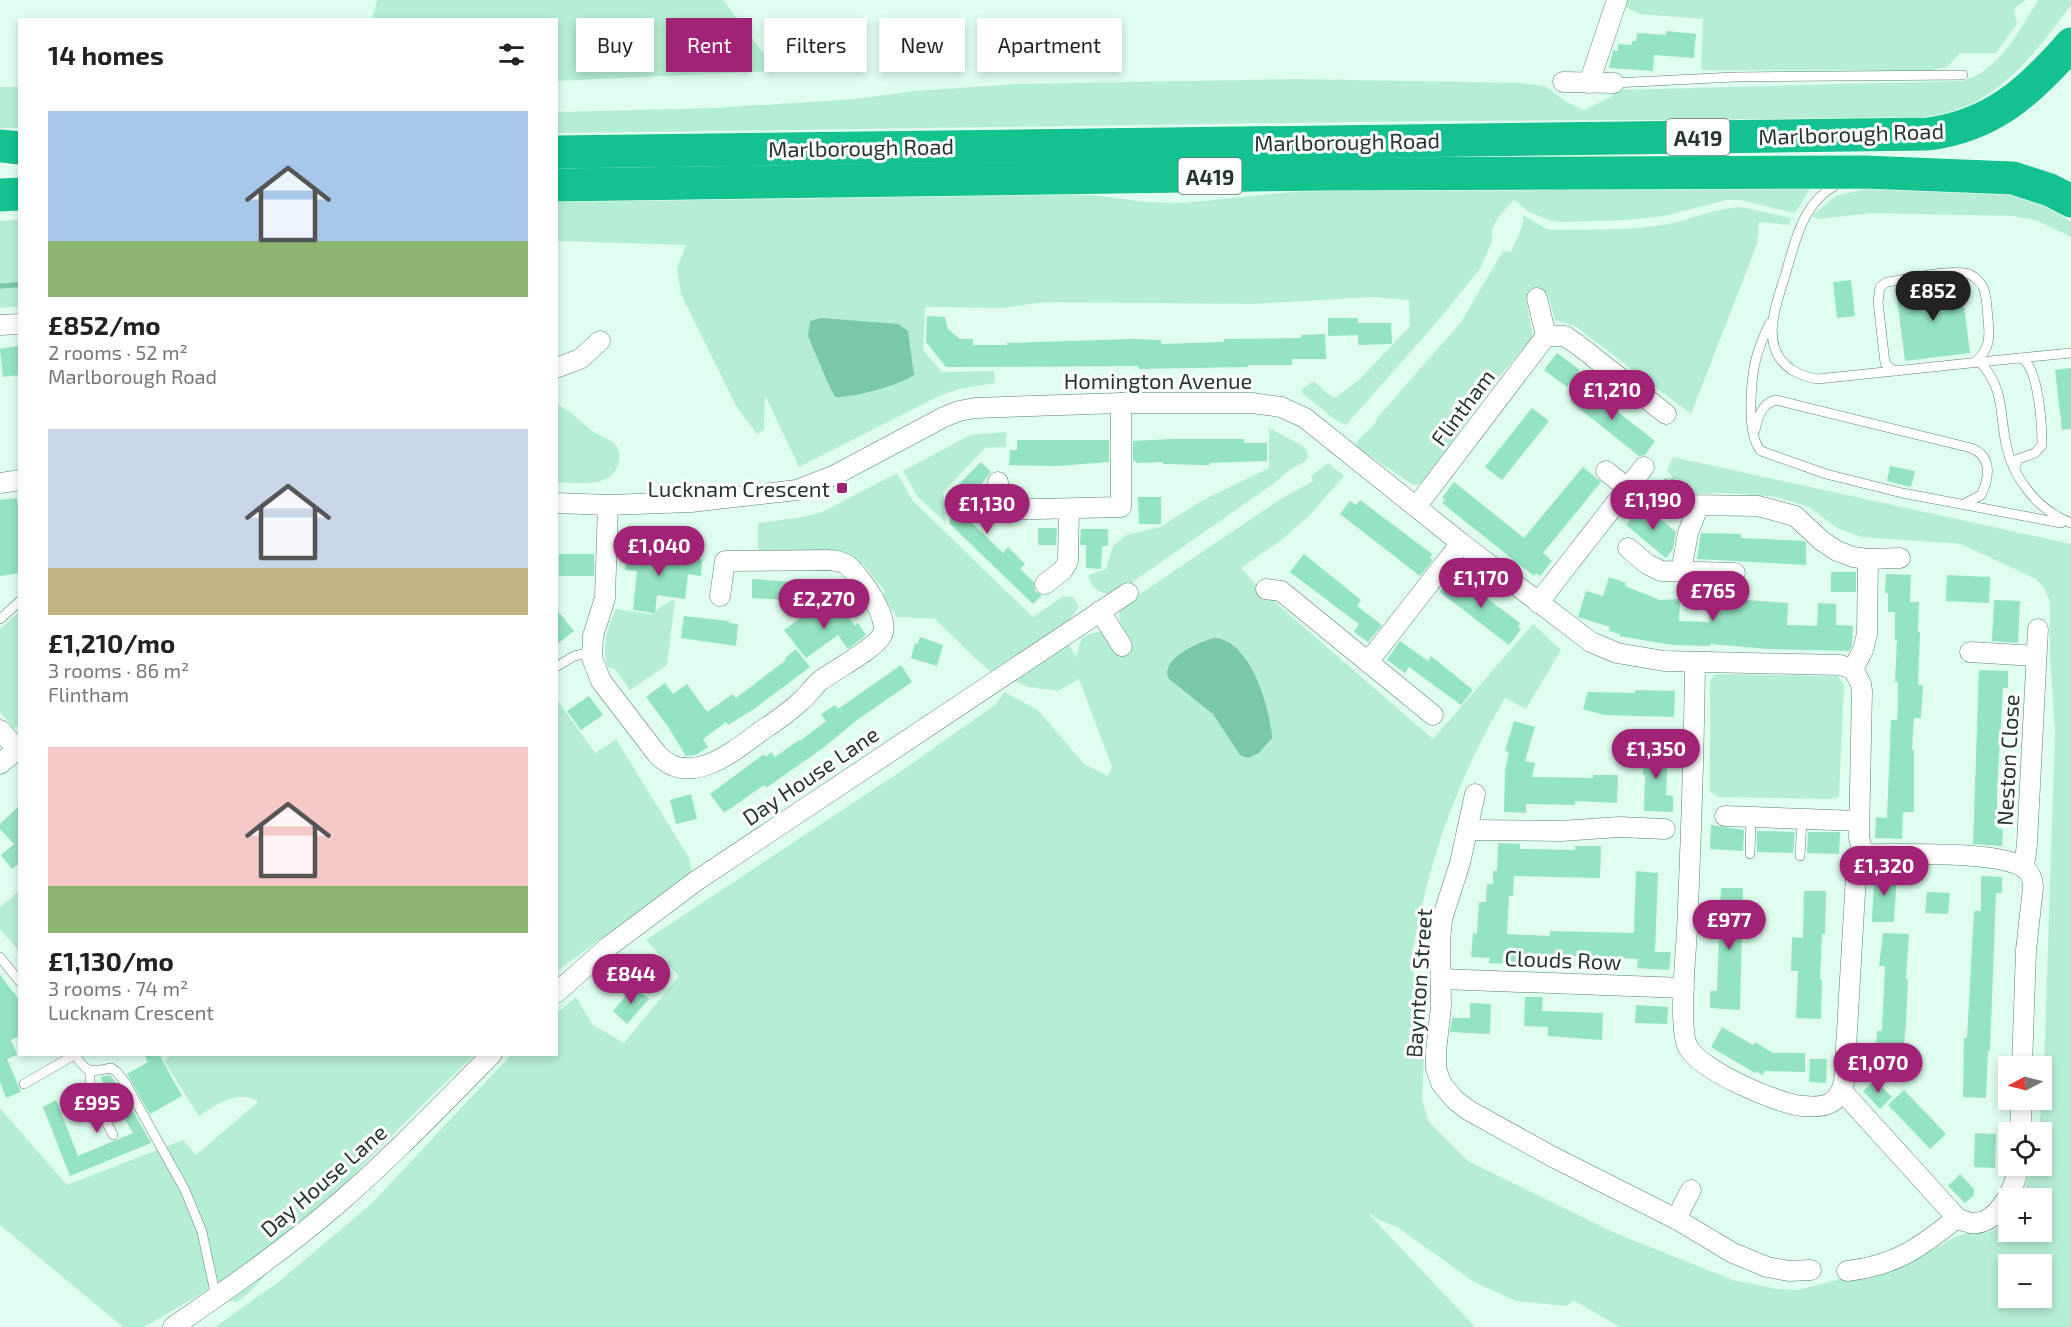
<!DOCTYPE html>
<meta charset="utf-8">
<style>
:root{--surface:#fff;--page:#f6f6f6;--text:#222;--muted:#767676;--accent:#a12376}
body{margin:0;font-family:"Exo 2",sans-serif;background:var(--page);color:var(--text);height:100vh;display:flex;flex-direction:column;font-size:22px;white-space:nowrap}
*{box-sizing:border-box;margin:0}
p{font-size:20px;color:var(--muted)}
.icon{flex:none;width:33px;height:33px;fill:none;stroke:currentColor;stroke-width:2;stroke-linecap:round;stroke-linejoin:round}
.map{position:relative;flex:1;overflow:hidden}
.side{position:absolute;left:18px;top:18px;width:540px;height:1038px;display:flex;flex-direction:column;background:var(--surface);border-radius:0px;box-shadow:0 3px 9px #0003}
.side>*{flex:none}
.banner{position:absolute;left:576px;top:18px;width:570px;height:54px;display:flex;gap:12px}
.needle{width:39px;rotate:263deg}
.buttons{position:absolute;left:1998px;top:1056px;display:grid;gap:12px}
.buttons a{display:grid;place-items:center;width:54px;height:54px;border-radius:0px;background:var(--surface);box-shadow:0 3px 9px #0003;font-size:30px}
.price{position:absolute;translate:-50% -51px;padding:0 14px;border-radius:21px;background:var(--accent);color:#fff;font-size:20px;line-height:39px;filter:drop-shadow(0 2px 3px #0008)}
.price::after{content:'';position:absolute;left:50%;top:36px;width:18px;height:14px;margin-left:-9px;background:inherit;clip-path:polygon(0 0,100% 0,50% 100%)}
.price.on{background:#222;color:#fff}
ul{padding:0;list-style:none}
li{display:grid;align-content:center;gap:12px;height:318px;padding:0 30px}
li span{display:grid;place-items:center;height:186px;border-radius:0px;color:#555}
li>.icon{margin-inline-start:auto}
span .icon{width:108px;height:108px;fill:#fffc;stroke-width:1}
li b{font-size:26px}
h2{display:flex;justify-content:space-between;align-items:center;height:72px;padding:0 30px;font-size:26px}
.tag{padding:0 21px;border-radius:0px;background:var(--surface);box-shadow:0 3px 9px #0003;font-size:21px;line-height:54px}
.tag.on{background:var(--accent);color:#fff}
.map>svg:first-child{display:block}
.green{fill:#b6eed5;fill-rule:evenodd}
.water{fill:#79c8a7}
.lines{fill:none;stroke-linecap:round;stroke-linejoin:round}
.stream{stroke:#79c8a7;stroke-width:5}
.building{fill:#94e3c2}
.lane-casing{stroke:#5e8272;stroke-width:10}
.street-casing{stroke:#5e8272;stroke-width:21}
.highway-casing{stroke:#fff;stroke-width:34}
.lane{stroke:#fff;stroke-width:9}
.street{stroke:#fff;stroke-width:20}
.highway{stroke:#13c28f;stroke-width:33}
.poi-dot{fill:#a12376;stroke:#fff;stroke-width:2}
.labels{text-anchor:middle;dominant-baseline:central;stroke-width:6;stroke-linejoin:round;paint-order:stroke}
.shield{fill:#fff;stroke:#68736e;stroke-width:1.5}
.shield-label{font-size:21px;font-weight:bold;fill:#273730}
.street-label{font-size:22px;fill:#273730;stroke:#fff}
.poi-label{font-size:22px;fill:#273730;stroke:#fff;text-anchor:end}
</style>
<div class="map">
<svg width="2071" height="1327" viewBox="0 0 2071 1327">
<rect width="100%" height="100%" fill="#dffeef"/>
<g class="green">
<path d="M377,0h346l54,71 -220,10 -1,-61 -184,-1z"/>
<path d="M1626,0h400l-12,9 3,15 -21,29h-36l-13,14 -19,4 -227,-1 2,-51 -63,-5 -13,-6z"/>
<path d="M2038,0h33v5c-36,49 -75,102 -140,111 -17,3 -34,2 -51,3l-455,2 -868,12 -1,-21 158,-4 141,-9 60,-8 102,-7 278,-5 225,4 25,3 23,17 16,7 27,-13 5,-7 347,-9c37,-11 56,-50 75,-81z"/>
<rect x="0" y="87" width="19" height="41"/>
<path d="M1713,185l97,4 -15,24 -54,-13h-14l-63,16 -36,4 -64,2 -13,-1 -22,-9 -15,-12 -15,16 -7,13v13l-12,27 -44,54 -90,102 -12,-6 -32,-26v-4l8,-6 5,-1 17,15h4l23,-17 51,-54 -1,-26 -37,-3 -121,7 -206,-2 -44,6 -76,-1 -2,43 19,22 52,-1 1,12 -36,6 -20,7 -140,71 -34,-72 -1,35 -7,4 -21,-28 -55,-112 -4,-26 9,-23 -129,-4v-41l502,-6 34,1 53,7 38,1 128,-13z"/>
<path d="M1869,188c52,1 131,-4 178,19 9,4 16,10 24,15v15l-33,-16 -25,-5 -142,-3 -53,6 -6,-3 24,-20z"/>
<path d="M1741,207l50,11 -2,7 -30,-3 -2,22 -66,170 -116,-88 -20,-6 -8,-28 -21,5 7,41 -36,41 -72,101 -6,4 -6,1 -53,-36 -4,-5c5,-11 18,-14 21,-26l84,-96 42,-71 8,1 12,-28v-9l22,13 6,2c39,-1 79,1 117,-6 25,-5 47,-16 73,-17z"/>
<path d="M19,220v86l-19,2v-87z"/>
<path d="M557,405c15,6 20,14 33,24 7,6 17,8 24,14 5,5 6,12 5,18 -5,28 -40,22 -62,21z"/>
<path d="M1269,428l34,18 4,5 1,6 -2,4 -15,8 -18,15 -159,111c-13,-2 -24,-5 -25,-20l17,-6 7,-23 13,-11 34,-8 43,-27 66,-32z"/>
<path d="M1006,432v15l-21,1 -42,44 3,31 -28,-26 -15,-26 67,-36z"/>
<path d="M1673,457l398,87v783h-451l-47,-27 -6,6 -51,-5 -42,-19 -77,-55 -20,-8 -10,-7 108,115h-1260l62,-44 93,-78 141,-150 45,-1 1,-41 19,-16 17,28 31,18 55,-67 -33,-36 258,-171 92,-65 8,-12 34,18 46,54 24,12 4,-9 -33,-88 -21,12 -29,-4 -37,-15 -13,-10 -44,-43 -38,-2 -13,-19v-8l-21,-26h-9l-15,-10 -81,-4v-27l45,-6 19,-5 75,-39 16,28 120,116 30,-21 10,1 6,10 -18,24 15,26 6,-20c21,-9 28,-5 48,3 -7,-12 -14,-20 -9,-33l158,-107 34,-19 -2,-5 17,-13 16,13 -34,39 -30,26 -39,27 19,21 173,150 100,-115 28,26 -35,59 -21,-11c-50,83 -81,176 -95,271l17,19 -5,112 7,22 39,39 147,72 118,47 44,9 21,1 116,-30 41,-23 13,-4h19l21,-11v10h34v-34h-21l12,-32h9v-34h-4l5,-35 12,-366 -5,-74v-55l-5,-13 -9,-10 -75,-35 -99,-7 -25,-9 -28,-21 -32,-10 -53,-4 -31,1 -18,-12 -8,-12zM2008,1264h34v34h-34z"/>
<path d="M675,600l-8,65 -37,25 -16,-22h-6c-7,-23 -1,-38 8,-59l34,5 20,-13z"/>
<path d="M19,612l1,112 -6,5 -14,-17v-83z"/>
<path d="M1715,674l123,2 6,9 -5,112 -9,2 -111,-2 -9,-5v-111z"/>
<path d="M556,698l39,55 21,-14 73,119 3,14 -6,8 -35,22 -94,69z"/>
<path d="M19,891v60l-19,-22v-22z"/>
<path d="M171,1055h303c-60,57 -117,116 -174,176 -24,25 -34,51 -63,71l-15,-3 -13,-10 -65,38h-21l-123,-102v-117l67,77 116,-45 13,15 62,-53c-19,-14 -43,4 -59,14l-35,-55z"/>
</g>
<g class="water">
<path d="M821,318l77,6 10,7 6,44c-14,10 -61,23 -79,22l-8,-16 -19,-45 2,-15z"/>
<path d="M1215,638c35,2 56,71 57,100l-13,15 -11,5 -8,-3 -27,-41 -44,-35c-10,-20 31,-38 46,-41z"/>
</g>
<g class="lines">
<path class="stream" d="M0,286l16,-1"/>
</g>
<g class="building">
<path d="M1666,31l30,3 -2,24 -40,-3 -1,16 -44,-3 4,-18 5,1v-7l14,1v-4h4l1,-8 29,2z"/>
<path d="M1851,280l4,36 -18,2 -4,-36z"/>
<path d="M1961,282l9,71 -65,8 -9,-71z"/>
<path d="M927,316l18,1 3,12 12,10h13v6h34l-1,-2 126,-4 29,1v4l63,-2v-3l77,-1v-3l24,-1 1,25h-34v6h-44v2l-109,2 -1,-3 -192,1 -20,-25z"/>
<path d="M1328,318h30v5h33l1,21 -34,1v-10l-30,1z"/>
<path d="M18,346l2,29 -17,2 -3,-28z"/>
<path d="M1557,353l23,17 -13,17 -23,-17z"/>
<path d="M2071,368v61l-9,1 -7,-60z"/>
<path d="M1582,384l73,57 -10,14 -6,1 -69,-55z"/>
<path d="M1532,408l17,13 -47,59 -17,-13z"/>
<path d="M1171,439h73v4h23v18l-57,2v2h-8l-39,-1v-2l-27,1v-2h-3v-20z"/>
<path d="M1017,440h92v22l-51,4 -49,-1 1,-15h7z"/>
<path d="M981,462l10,10 -18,22 -4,9v17l34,33 5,-6 17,17 -5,5 14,13 1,9 7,4 -9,9 -83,-80 1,-32z"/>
<path d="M1890,466l25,5 -4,16 -24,-6z"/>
<path d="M1583,467l18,15 -58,71 9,8 -12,15 -4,-3 -2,3 -92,-73 3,-3 -3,-2 12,-16 70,56z"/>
<path d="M1138,497h23v27h-22z"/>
<path d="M17,498l1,9 2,-1v67l-20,3v-76z"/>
<path d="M1360,500l72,54 -2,4 3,2 -13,16 -80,-62 10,-13 6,4z"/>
<path d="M1643,505l33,27 -3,17 -7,9 -40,-33z"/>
<path d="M1038,528h19l-1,17h-18z"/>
<path d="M1081,529h27v17h-6l-1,23 -15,-1v-23h-6z"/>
<path d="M1701,533l40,1v4l63,3 2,2v22l-109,-6z"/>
<path d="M628,547l28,4v4l46,4 -1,17 -13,-2 -3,25 -28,-4 -2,18 -22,-3 4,-39 -12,-1z"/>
<rect x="559" y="554" width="35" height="22"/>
<path d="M1304,554l57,46 -4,6 25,19 -14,17 -14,-10 5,-8 -69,-52z"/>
<rect x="1831" y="572" width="25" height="20"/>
<path d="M1886,574l25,1 -1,27h9l-1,30h2l-2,53h5l-2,33h-7l-2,32h2v62h-11l-1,27 -27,-1 1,-21 11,1 4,-98h6l1,-19v-19h-3l2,-42h-2v-28h-7v-19h-3z"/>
<path d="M1451,575l4,4 2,-3 63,47 -2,4 3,2 -12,16 -69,-53z"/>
<path d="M1947,575l43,2 -1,26 -43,-2z"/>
<path d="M1609,577l17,6 -1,3 35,14 20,-1 -1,22 30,1 1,-23 39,1 39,3 -1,22 30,1 1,-23 18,1v21l17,1 -1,20 -3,5 -81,-2 -58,-5v2l-38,-1 -53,-9 1,-2 -11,-3 1,-4 -32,-10 8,-26 17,5z"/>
<path d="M752,579l56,4 -2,22 -22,-1 1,-4 -33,-2z"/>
<path d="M833,600l3,5 2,-1 17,22 3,-3 8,12 -18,14 -10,-14 -32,23 -22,-28 22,-16v5z"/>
<path d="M1994,600l26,1 -2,42 -26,-2z"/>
<path d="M556,609l18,22 -18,14z"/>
<path d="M684,616l45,5v2l9,1 -2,22 -55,-8z"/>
<path d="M920,637l23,8 -6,21 -26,-8 4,-15 3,1z"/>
<path d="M1400,641l28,20 3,-5 42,34 -12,15 -52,-38 -4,6 -18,-13z"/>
<path d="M796,649l14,18 -56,42 -26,16 -2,-3 -23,17 5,8 -12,8 -10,1 -17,-28 -23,-31 19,-14 8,11 14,-10 20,28 26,-18 3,4 50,-38 -1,-2z"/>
<path d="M901,665l11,17 -55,38 -34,28 -57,40 -2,-3 -40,28 -14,-19 54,-40 2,3 5,-5 4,5 24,-17 1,1 26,-20 -5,-7 14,-9 3,4z"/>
<path d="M1979,670l29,1v17h-5l-6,106v34l6,1 -1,17 -29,-2z"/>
<path d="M1635,690l40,1 -1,26 -70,-2 -21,-6 5,-17 47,1z"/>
<path d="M589,696l14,19 -22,15 -14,-19z"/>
<path d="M1514,721l21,6 -10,34 10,2 -3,14 61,1v-3h25l-1,28 -42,-2v4l-49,-1v9l-22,-1 1,-41 4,-19 -4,-1z"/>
<path d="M1644,745l24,1 -2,49 7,1v16l-29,-1 1,-36h-2z"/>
<path d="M691,794l6,25 -21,5 -6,-24z"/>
<path d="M20,805v58l-8,6 -11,-14 13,-11 -14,-15v-5z"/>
<path d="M1711,825l33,5 -1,21 -33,-2z"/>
<path d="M1757,831l38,1 -2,21 -36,-1z"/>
<path d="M1808,832h32l-1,22 -32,-1z"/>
<path d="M1498,843l22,1v5l55,1v-4h26l-1,32 -86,-2 -1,20h-4l-2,38 43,2v-5l84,2 2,-62 22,2 -3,79h16l-2,18 -32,-2 1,-9 -95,-4v10l-54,-2 1,-5 -19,-1 2,-24 4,1 2,-32h7l1,-18h6v-13h4z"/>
<path d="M1876,872l21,1 -3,49h-22l2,-46 2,1z"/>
<path d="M1981,876l21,1v16h-6l-6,158h-2l-2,47 -23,-1 1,-59h3l7,-127h7z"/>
<path d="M1721,888h22l-3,122 -30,-2v-17h7z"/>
<path d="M1804,891h22l-1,43h-3l-2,45 2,1 -1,39 -25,-1 2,-47h-7l1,-34 11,1z"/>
<path d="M1927,892l23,1 -2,21 -23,-1z"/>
<path d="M1883,933l26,1 -3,45h2l-2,43 -4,43 -27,-1 2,-33h5l3,-65h-6z"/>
<path d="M0,975l20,26v35l-9,4 6,15 -10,4 14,33 -15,6 -6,-16z"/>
<path d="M634,986l15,13 -22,25 -14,-13z"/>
<path d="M1525,997h18l-1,14 61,2 -1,27 -54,-4v-9l-24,-1z"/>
<path d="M1470,1003l21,1 -1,30 -40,-2 2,-14h18z"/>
<path d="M1636,1005l32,2 -1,17 -32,-1z"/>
<path d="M1722,1027l31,18 2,-3 18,11h32v19l-40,-1 -3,4 -6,-4 -1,2 -44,-26z"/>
<path d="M144,1054h15l23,42 -32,18 -23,-40 21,-12z"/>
<path d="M1810,1059h17l-1,24 -17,-1z"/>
<path d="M110,1075l10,13 31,55 -81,33 -27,-69 13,-7 22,56 55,-23 -33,-56z"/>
<path d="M1875,1080l17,17 -12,12 -17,-18z"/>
<path d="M1904,1090l42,44 -16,15 -42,-44z"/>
<path d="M1975,1133l21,1 -1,34 -21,-1z"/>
<path d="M1960,1174l14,15v6l-9,8 -17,-17z"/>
</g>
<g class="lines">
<defs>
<g id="lane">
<path d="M1614,83l121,-6 228,-2"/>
<path d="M1840,183c-37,17 -45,58 -55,93 -10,31 -26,72 7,94 9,5 16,8 26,9l162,-17c25,28 19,48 26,82 7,35 32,66 65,79"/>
<path d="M1770,323c-4,8 -8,17 -11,26 -8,22 -14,84 2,102l65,23 76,19 159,30"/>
<path d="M2020,358l51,-5"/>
<path d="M1980,362l40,-4c19,6 22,69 22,87l-7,8 -17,6 -3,9"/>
<path d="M1896,371l-6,-3 -5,-5 -7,-61 2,-15 7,-5c21,-3 59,-12 78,-9 7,1 15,8 18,14 4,9 4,23 5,32 2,18 2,30 -12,42"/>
<path d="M1755,430c3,-13 7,-27 21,-30l195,48c21,8 19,29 10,47l-17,9"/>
<path d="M0,619l20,-18"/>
<path d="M556,667l18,-11 18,-4"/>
<path d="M1750,854l1,-37"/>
<path d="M1800,856l2,-37"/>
<path d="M0,957l20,25"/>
<path d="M74,1054c14,20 15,18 37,14l6,4 9,12 59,106 17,42 14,65"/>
<path d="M90,1070v20l23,45"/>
<path d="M24,1084l50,-29"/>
</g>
<g id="street">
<path d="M1563,82l51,1"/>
<path d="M1589,83l28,-83"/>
<path d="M1537,298l9,38"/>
<path d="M0,325l20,-1"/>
<path d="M556,368l24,-9 20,-18"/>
<path d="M1606,471l21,17"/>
<path d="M998,482l1,28 122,-3v-104"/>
<path d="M0,483l20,-3"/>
<path d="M1669,489l10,9 13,7 66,1 37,10 27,25 15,10 16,6 15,2 32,-1"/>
<path d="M556,503l52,2 83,-3 106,-12 38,-15 109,-58 15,-6 16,-3 146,-5h131l29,4 24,11 156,125 130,99 26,11 47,8 176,4 13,4 8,15 1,7 -3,146 4,17 -7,22 -12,206c-6,23 -19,26 -41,24 -26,-2 -103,-36 -115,-59 -10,-18 -2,-93 -1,-117 4,-90 7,-179 8,-268"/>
<path d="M608,505l-3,93 -12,38 -1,22 9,23 56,73c32,35 76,-2 104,-23 14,-9 28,-19 40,-30 7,-6 12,-14 19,-20 14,-11 55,-32 62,-46 9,-16 -22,-60 -35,-70 -5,-4 -12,-4 -18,-5l-104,1 -5,35"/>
<path d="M1416,507l130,-171h19l13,9 88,69"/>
<path d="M1628,548l19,16 14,7 74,2"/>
<path d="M1681,572l7,-39 10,-26"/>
<path d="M1045,584l18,-14 5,-9 1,-52"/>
<path d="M1266,589l15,2 152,124"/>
<path d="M1538,603l106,-136"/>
<path d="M1100,611l22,35"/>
<path d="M1970,652l66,4"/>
<path d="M1368,662l93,-119"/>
<path d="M1853,669l10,-19 4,-16 1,-75"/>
<path d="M0,730l17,19"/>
<path d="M0,764l20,-17"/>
<path d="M1475,794l-15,69 -18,56 -2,22 1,65 -5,46v16l5,15 13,16 14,11 85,47 123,62 57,34 34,14 22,4 22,-1"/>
<path d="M1725,816l134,5"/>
<path d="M1468,830l93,1 58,-4 46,2"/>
<path d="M1863,854c35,1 136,-4 161,14 7,5 9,11 9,20l-7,62 -4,116"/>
<path d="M2021,866l4,-6 2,-16 11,-215"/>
<path d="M1441,979l243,9"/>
<path d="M556,993l52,-46 88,-66 432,-288"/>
<path d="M1842,1091l115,127c4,2 9,4 14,5 27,3 44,-36 48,-57"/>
<path d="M2021,1132v-32"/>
<path d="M1676,1219l15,-29"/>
<path d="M1847,1271c50,-6 72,-23 110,-53"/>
<path d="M173,1327c58,-40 115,-80 168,-126 53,-46 101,-97 151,-147"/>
</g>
<g id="highway">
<path d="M0,146l20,2"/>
<path d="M556,152l1372,-18c64,-8 102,-43 143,-90"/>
<path d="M556,185l770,-11 538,-2 149,6 37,12 21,11"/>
<path d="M0,195l20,-1"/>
</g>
</defs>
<use href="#lane" class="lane-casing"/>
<use href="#street" class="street-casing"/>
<use href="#highway" class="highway-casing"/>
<use href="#lane" class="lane"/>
<use href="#street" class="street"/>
<use href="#highway" class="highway"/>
</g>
<rect class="poi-dot" x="836" y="482" width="12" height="12" rx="3"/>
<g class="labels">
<g class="shield">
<rect x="1666.5" y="119" width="63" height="36" rx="4.5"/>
<rect x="1178.5" y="158" width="63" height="36" rx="4.5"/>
</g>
<g class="shield-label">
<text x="1698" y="137">A419</text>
<text x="1210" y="176">A419</text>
</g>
<g class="street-label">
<text transform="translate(1851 133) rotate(-2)">Marlborough Road</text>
<text transform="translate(1347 141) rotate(-1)">Marlborough Road</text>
<text transform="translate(861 147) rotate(-1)">Marlborough Road</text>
<text x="1158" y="380">Homington Avenue</text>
<text transform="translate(1462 407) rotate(-53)">Flintham</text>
<text transform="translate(2007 760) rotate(-87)">Neston Close</text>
<text transform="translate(810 775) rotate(-34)">Day House Lane</text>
<text transform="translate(1563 959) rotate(2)">Clouds Row</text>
<text transform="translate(1418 983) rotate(-86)">Baynton Street</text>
<text transform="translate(323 1180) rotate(-41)">Day House Lane</text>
</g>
<g class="poi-label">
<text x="830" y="488">Lucknam Crescent</text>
</g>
</g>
</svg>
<div class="buttons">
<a><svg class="needle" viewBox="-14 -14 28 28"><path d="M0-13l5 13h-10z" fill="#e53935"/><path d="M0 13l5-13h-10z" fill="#767676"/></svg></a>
<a><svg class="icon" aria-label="locate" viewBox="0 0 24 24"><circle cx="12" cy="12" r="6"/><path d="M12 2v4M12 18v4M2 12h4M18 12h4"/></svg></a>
<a>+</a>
<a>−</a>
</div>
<b class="price on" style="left:1933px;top:322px">£852</b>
<b class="price" style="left:1612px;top:421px">£1,210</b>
<b class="price" style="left:1653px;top:531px">£1,190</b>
<b class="price" style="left:987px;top:535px">£1,130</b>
<b class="price" style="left:659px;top:577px">£1,040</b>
<b class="price" style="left:1481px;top:609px">£1,170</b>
<b class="price" style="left:1713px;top:622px">£765</b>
<b class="price" style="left:824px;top:630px">£2,270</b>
<b class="price" style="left:1656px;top:780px">£1,350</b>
<b class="price" style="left:1884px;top:897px">£1,320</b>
<b class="price" style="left:1729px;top:951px">£977</b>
<b class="price" style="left:631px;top:1005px">£844</b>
<b class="price" style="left:1878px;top:1094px">£1,070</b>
<b class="price" style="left:97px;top:1134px">£995</b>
<div class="banner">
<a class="tag">Buy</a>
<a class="tag on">Rent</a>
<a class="tag">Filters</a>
<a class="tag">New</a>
<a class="tag">Apartment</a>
</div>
<section class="side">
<h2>14 homes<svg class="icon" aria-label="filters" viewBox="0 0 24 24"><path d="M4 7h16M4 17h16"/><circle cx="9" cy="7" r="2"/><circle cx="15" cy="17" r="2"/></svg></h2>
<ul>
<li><span style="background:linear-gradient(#a9c7e8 70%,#8fb573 0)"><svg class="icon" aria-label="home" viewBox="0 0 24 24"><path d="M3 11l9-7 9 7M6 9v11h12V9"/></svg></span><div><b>£852/mo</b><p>2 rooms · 52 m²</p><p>Marlborough Road</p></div></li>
<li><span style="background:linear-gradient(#c9d6e8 75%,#c2b280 0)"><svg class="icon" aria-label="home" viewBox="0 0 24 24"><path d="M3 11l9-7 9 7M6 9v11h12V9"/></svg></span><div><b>£1,210/mo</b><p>3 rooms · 86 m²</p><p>Flintham</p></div></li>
<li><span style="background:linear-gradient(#f6c9c9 75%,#8fb573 0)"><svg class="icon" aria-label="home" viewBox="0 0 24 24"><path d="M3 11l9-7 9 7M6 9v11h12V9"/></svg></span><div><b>£1,130/mo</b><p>3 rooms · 74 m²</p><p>Lucknam Crescent</p></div></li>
</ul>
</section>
</div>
